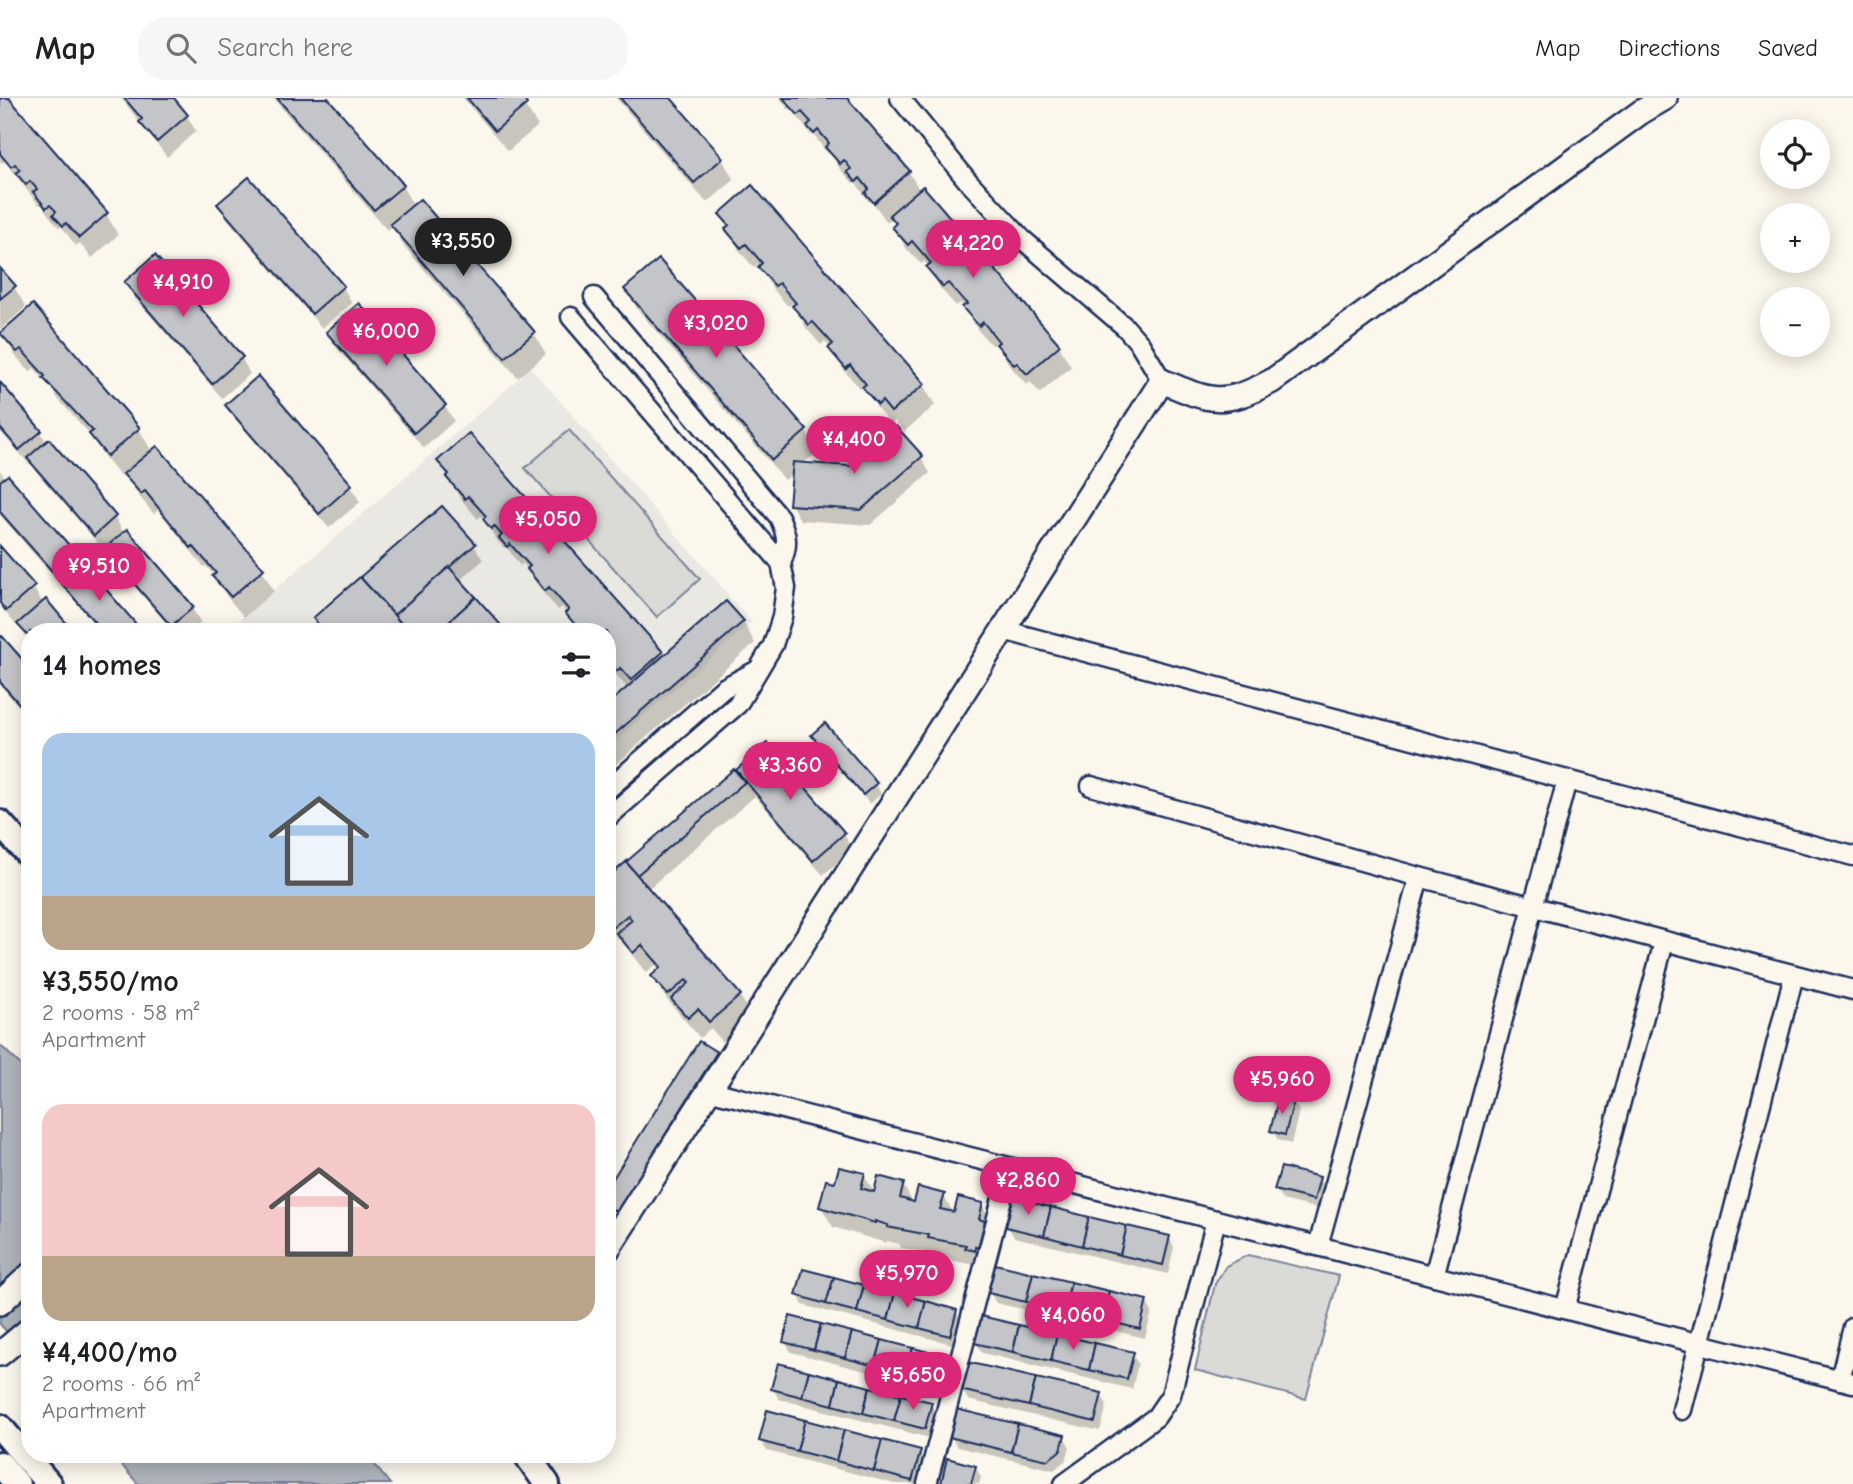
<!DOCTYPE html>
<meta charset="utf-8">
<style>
:root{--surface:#fff;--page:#f6f6f6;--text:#202124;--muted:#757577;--line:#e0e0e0;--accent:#db2777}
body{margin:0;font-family:"Comic Neue",sans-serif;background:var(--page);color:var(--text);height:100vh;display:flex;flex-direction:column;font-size:26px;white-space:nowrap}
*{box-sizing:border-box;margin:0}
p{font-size:23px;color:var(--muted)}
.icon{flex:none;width:38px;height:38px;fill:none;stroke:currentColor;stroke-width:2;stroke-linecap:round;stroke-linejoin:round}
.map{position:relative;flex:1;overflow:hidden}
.details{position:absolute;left:21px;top:525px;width:595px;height:840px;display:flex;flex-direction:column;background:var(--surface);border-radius:28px;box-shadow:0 4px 18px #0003}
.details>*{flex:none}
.controls{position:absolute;left:1760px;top:21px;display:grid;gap:14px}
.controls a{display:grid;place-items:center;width:70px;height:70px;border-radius:50%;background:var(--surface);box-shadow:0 4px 18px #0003;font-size:35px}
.price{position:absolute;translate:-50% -60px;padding:0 16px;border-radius:24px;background:var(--accent);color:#fff;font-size:23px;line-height:46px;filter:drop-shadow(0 2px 4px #0008)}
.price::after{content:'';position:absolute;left:50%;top:42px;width:21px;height:16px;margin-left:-10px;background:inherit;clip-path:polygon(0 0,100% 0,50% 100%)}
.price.active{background:#222;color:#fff}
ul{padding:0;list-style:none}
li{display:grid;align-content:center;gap:14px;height:371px;padding:0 21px}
li span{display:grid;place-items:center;height:217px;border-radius:21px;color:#555}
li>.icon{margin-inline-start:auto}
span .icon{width:126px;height:126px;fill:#fffc;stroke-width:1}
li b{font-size:30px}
h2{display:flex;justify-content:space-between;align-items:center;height:84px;padding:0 21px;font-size:30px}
header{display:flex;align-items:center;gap:42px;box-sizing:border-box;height:98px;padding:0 35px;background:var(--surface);border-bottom:2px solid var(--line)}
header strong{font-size:33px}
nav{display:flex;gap:38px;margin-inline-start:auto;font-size:24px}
.search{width:490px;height:63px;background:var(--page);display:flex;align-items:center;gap:18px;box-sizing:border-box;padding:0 24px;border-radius:28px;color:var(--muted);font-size:26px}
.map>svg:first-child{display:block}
.built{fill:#eae8e2}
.green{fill:#dadad7;stroke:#7a849a;stroke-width:2}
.water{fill:#afb3bb;stroke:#747e96;stroke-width:2}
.shadow{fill:#0003}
.building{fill:#c3c5c9;stroke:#1b2f5e;stroke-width:2}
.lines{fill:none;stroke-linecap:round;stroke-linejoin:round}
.minor-casing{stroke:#1b2f5e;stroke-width:23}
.tertiary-casing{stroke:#1b2f5e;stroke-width:28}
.secondary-casing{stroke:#1b2f5e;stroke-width:30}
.minor{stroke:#fbf7ec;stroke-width:18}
.tertiary{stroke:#fbf7ec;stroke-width:23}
.secondary{stroke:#fbf7ec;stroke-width:24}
</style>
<header>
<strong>Map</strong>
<div class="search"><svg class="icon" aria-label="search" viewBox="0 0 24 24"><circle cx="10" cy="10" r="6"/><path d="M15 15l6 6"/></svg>Search here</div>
<nav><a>Map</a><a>Directions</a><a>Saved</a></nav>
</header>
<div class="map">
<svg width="1853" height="1386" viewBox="0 0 1853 1386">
<rect width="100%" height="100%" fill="#fbf7ec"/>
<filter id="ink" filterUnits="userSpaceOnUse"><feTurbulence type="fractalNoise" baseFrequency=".0143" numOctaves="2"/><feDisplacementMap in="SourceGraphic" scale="14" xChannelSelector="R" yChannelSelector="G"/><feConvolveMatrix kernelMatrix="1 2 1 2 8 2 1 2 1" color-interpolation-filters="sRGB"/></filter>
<g filter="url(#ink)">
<path class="built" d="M531,270l221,254 -145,126v-116h-381z"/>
<g class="green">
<path d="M569,332l131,149 -43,38 -132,-149z"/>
<path d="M1248,1157l91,21 -33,123 -111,-29 20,-86 11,-18z"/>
</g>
<g class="water">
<path d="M0,947l30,29v284l-30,-34z"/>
<path d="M112,1356h254l24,30h-252z"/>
</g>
<g class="shadow">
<path d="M0,0h6l100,116 12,21 -26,23 -13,-15 -3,3 -15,-20 -2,2 -12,-15 -6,-10 -2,2 -9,-11 -25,-33 -3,2 -2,-2z"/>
<path d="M121,0h50l16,18 9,15 -29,26z"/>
<path d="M273,0h53l76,88 12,20 120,127 12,21 -28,24 -114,-132 -12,-21 -5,5z"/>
<path d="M463,0h57l18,28 -30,25z"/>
<path d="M616,0h53l53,61 12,21 -27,23z"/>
<path d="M780,0h64l65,74 11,19 2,-2 137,157 12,21 -31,26 -10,-11 -3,3 -17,-19 -14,-24 -4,4 -15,-17 -16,-26 -5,3 -16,-18 -15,-27 -4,3 -15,-16 -12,-21 3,-2 -4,-8 -6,5 -16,-22 -2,2 -14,-21 -2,2 -14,-15 -9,-17 -3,3 -14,-21 -2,2 -20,-27 -2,2z"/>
<path d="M249,81l94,108 9,16 -30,25 -94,-108 -9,-15z"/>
<path d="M721,116l202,171 12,20 -31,27 -9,-11 -4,4 -14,-17 -14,-23 -4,3 -16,-19 -12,-21 -6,-7 -4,4 -15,-17 -11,-22 -3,-3 -4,3 -16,-18 -14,-24 -4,4 -15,-18z"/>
<path d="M155,160l87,101 8,15 -28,24 -87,-100 -9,-16z"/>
<path d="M658,163l148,170 12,21 -15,12 47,4 46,-40 25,29 9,16 -60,52 -70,-5 -9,-16 3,-31 -9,7 -147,-170 -12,-20z"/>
<path d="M0,172l14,17 12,20 -26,23z"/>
<path d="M359,208l86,100 9,15 -30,27 -87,-100 -9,-16z"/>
<path d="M2,235l137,96 13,23 110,118 12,21 -30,26 -17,-20 -12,-21 -9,-10 -2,1 -46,-57 -4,4 -16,-19 -14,-23 -4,4 -17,-21 -11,-18 -34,-38 -8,-12 -16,-19 -4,4 -16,-18z"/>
<path d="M258,281l93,107 9,16 -31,26 -93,-108 -8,-15z"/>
<path d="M0,287l40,47 7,11 2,-2 66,76 9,17 68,74 9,15 -10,9h-17l-58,-67 -10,-17 -2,2 -66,-76 -7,-12 -2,2 -29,-33z"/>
<path d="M440,363l224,196 79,-35 12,21 -148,129v-65l20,-19 -20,-25v-31h-29l-11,-19 -5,-6 -4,3 -17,-20 -18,-27 -3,3 -14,-20 -2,2 -7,-8 -16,-24 -3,3 -18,-21z"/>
<path d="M0,372l5,9 68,74 10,17 58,62h-40l-27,-32 -10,-16 -2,2 -62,-71z"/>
<path d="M474,447l9,15 -24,21 45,51h-181l-8,-13z"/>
<path d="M0,450l33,39 10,16 -13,29v9l-11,-18 -3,2 -16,-19z"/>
<path d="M0,542l30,31v48l-30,-34z"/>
<path d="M813,638l63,48 5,10 -11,10 -51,-58z"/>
<path d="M767,648l77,88 8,16 -29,25 -68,-79 -107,93 92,107 12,20 -30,26 -11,-14 -11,10 -35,-41 -12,-21 7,-6 -5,-5 -9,8 -20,-26 -16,-17 -3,3v-53z"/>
<path d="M715,956l9,15 -98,158 -16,-10 -3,-6v-20z"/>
<path d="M1293,1003l6,10 -8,33 -13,-4 -6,-10z"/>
<path d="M864,1077l11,19 28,-9 12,21 28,-11 12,20 27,-10 12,21 -18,39 -34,-6 -2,-4 -39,-7 -2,-4 -12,-3 -1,2 -53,-16 -12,-20 15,-23z"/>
<path d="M1319,1081l6,10 -5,20 -38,-9 -6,-11z"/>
<path d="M1008,1129l161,10 5,10 -6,27 -154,-37z"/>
<path d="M990,1195l156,8 6,11 -7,26 -149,-35z"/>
<path d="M798,1197l158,16 5,10 -6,24 -152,-40z"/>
<path d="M785,1244l158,15 6,10 -7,24 -151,-39z"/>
<path d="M976,1245l156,11 6,10 -6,25 -150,-36z"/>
<path d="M773,1291l158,15 6,10 -7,24 -151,-39z"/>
<path d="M962,1292l139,5 6,10 -7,26 -132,-31z"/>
<path d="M951,1339h113l6,10 -4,13 -12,10 -97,-23z"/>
<path d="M761,1343l158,10 6,11 -6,22h-24l-128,-33z"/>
<path d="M975,1369l6,10 -2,7h-37z"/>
</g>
<g class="building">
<path d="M0,0h9l99,115 -29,25 -13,-15 -3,3 -10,-11 3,-4 -6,-6 -4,3 -13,-16 4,-3 -7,-8 -4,4 -10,-12 4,-3 -5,-6 -4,3 -11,-13z"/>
<path d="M124,0h50l14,17 -31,27 -18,-20 3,-3z"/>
<path d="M277,0h51l76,87 -30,25z"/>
<path d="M467,0h56l4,6 -32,27z"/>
<path d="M620,0h51l52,60 -29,25z"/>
<path d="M783,0h64l63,73 -36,32 -9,-10 4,-4 -9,-11 -4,4 -9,-10 4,-3 -7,-9 -4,4 -15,-17 4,-4 -11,-13 -4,4 -7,-8 4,-4 -9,-10 -4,3z"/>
<path d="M249,79l95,109 -32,28 -95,-110z"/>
<path d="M752,87l173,199 -34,28 -9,-11 -4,4 -16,-18 4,-3 -16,-19 -4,4 -18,-21 5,-4 -20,-22 -4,3 -17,-19 4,-3 -17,-20 -4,3 -17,-19 4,-4 -16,-19 -5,4 -16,-19 4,-4 -10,-11z"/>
<path d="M923,88l137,159 -33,29 -10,-11 -3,2 -18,-21 3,-2 -16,-20 -4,4 -17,-19 5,-3 -19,-21 -5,4 -17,-20 5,-4 -19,-22 -4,4 -16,-18 4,-4 -7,-8z"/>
<path d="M420,101l115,133 -30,26 -115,-134z"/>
<path d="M155,157l88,102 -31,27 -88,-102z"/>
<path d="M659,161l148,171 -35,30 -148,-171z"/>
<path d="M0,170l16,18 -16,13z"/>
<path d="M359,205l87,102 -32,28 -88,-101z"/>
<path d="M33,206l107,124 -33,28 -18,-22 4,-3 -50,-53 2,-2 -24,-27 -4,3 -17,-19z"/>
<path d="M258,278l94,109 -33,29 -94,-109z"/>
<path d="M0,284l42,49 -23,19 -19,-22z"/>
<path d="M896,328l27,30 -62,54 -72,-5 4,-43 57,4z"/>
<path d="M469,335l194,219 -32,28 -11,-12 -3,3 -10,-10v-29h-19l-6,-7 -4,3 -13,-15 4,-3 -20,-23 -4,4 -18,-22 3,-3 -20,-22 -3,3 -8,-9 3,-3 -8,-9 -3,3 -8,-10 3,-3 -18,-20 -3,3 -19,-22 3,-3 -12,-13z"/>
<path d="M49,341l67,77 -22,20 -67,-78z"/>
<path d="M157,348l107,123 -33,28 -19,-21 4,-3 -23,-27 -2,2 -46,-57 -4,3 -18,-20z"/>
<path d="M8,377l67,77 -23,19 -52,-59v-31z"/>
<path d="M442,408l34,38 -82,71 -34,-38z"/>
<path d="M127,431l67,78 -23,19 -67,-77z"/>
<path d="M0,448l35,40 -29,25 -6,-8z"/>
<path d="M85,467l58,67h-40l-41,-48z"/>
<path d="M449,469l27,30 -39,35h-29l-14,-17z"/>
<path d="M360,479l34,38 14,17h-83l-12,-14z"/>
<path d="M476,499l31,35h-70z"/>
<path d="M46,501l28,33h-44v6l-13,-14z"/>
<path d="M726,503l18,20 -137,120v-36z"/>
<path d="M2,538l28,32v48l-30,-34v-44z"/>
<path d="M825,625l52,60 -14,12 -52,-60z"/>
<path d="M767,645l78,90 -32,28 -77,-91z"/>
<path d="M734,671l11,13 -108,93 -11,-13z"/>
<path d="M626,764l115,133 -32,27 -11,-13 -10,9 -17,-19 18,-16 -3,-3 -18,15 -17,-19 10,-9 -19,-22 -9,8 -17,-20 16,-13 -4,-5 -16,13 -5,-5v-45z"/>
<path d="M699,943l18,11 -100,160 -10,-6v-18z"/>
<path d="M1279,998l15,4 -9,35 -15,-4z"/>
<path d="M839,1069l26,6 -4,15 13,4 4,-16 26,7 -4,15 14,4 4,-15 27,7 -5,15 14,3 4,-15 25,6 -4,16 6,2 -7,27 -3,-1v4l-10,-3 1,-3 -38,-7 1,-3 -42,-8 1,-2 -13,-4v2l-56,-16 7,-27 9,2z"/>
<path d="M1281,1069l39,10 -6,23 -40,-10z"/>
<path d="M1013,1100l38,9 -7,29 -38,-9z"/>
<path d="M1051,1109l38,10 -7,29 -38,-10z"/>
<path d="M1089,1119l38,9 -7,29 -38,-9z"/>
<path d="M1127,1128l43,10 -7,29 -43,-10z"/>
<path d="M995,1166l38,9 -7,29 -38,-9z"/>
<path d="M803,1171l31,8 -8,27 -30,-9z"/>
<path d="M1033,1175l38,9 -7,29 -38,-9z"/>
<path d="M834,1179l30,8 -7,27 -31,-8z"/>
<path d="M1071,1184l38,9 -7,29 -38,-9z"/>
<path d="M864,1187l31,8 -7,27 -31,-8z"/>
<path d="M1109,1193l38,9 -7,29 -38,-9z"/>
<path d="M895,1195l31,8 -7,27 -31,-8z"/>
<path d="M926,1203l31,9 -7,26 -31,-8z"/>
<path d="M790,1218l31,8 -7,26 -31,-8z"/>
<path d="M981,1218l38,9 -6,27 -39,-9z"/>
<path d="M821,1226l31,8 -7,26 -31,-8z"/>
<path d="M1019,1227l38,9 -6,27 -38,-9z"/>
<path d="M852,1234l30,8 -7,26 -30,-8z"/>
<path d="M1057,1236l38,9 -6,27 -38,-9z"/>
<path d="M882,1242l31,8 -7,26 -31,-8z"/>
<path d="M1095,1245l39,9 -7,27 -38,-9z"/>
<path d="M913,1250l31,8 -7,26 -31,-8z"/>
<path d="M967,1264l69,16 -7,28 -69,-16z"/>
<path d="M778,1265l31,8 -7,26 -31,-8z"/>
<path d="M809,1273l30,8 -6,26 -31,-8z"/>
<path d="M1036,1280l66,15 -7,29 -66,-16z"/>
<path d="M839,1281l31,8 -7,26 -30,-8z"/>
<path d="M870,1289l31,8 -7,26 -31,-8z"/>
<path d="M901,1297l31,7 -7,27 -31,-8z"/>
<path d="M956,1311l62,15 -7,28 -62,-15z"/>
<path d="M767,1312l38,10 -8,31 -38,-10z"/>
<path d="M805,1322l39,10 -8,31 -39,-10z"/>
<path d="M1018,1326l47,11 -4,15 -13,10 -37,-8z"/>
<path d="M844,1332l38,10 -8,31 -38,-10z"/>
<path d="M882,1342l39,10 -9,31 -38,-10z"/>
<path d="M947,1360l29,8 -5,18h-30z"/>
</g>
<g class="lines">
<defs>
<g id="minor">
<path d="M900,0l67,82 55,59 103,88 15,17 22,37"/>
<path d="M594,199l185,220c8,17 10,28 2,46"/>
<path d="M571,219l210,246 5,25 -4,29 -9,28 -35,59 -131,114"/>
<path d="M1003,532l850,226"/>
<path d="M1091,688l328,91 434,113"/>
<path d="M607,692l117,-102 32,-17"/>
<path d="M708,992l1145,293"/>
<path d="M1318,1148l101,-369"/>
<path d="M1434,1178l133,-496"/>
<path d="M1565,1211l99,-367"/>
<path d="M1840,1282l13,-53"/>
<path d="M1682,1312l112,-435"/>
<path d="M927,1386l83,-316"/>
<path d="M1064,1386l92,-67 15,-22 45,-175"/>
</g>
<g id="tertiary">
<path d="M607,1152l555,-869c49,21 61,26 110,0l369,-269 24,-14"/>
<path d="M0,1205l30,-28"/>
<path d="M0,1256l30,-25"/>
</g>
<g id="secondary">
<path d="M0,725l30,33"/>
<path d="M0,1329l49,57"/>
<path d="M526,1356l21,30"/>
<path d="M0,1366l17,20"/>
</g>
</defs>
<use href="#minor" class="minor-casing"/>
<use href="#tertiary" class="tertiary-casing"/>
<use href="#secondary" class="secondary-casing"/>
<use href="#minor" class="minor"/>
<use href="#tertiary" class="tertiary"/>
<use href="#secondary" class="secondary"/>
</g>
</g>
</svg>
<div class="controls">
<a><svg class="icon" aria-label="locate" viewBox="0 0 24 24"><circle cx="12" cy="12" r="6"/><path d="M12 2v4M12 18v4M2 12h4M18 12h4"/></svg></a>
<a>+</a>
<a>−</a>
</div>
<b class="price active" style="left:463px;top:180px">¥3,550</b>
<b class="price" style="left:973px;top:182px">¥4,220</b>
<b class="price" style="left:183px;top:221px">¥4,910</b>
<b class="price" style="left:716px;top:262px">¥3,020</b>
<b class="price" style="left:386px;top:270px">¥6,000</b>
<b class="price" style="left:854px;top:378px">¥4,400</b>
<b class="price" style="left:548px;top:458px">¥5,050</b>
<b class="price" style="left:99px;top:505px">¥9,510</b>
<b class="price" style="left:790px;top:704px">¥3,360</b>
<b class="price" style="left:1282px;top:1018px">¥5,960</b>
<b class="price" style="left:1028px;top:1119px">¥2,860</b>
<b class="price" style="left:907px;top:1212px">¥5,970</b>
<b class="price" style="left:1073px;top:1254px">¥4,060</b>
<b class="price" style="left:913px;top:1314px">¥5,650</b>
<section class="details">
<h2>14 homes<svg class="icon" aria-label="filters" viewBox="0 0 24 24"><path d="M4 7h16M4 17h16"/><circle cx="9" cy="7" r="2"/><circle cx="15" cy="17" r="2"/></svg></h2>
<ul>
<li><span style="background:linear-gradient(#a9c7e8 75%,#b9a48a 0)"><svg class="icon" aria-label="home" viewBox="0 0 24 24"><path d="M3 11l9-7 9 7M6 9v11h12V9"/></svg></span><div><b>¥3,550/mo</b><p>2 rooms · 58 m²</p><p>Apartment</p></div></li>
<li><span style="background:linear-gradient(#f6c9c9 70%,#b9a48a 0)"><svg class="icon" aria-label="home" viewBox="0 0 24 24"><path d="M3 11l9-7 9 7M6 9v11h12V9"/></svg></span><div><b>¥4,400/mo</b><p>2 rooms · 66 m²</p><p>Apartment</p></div></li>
</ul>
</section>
</div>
